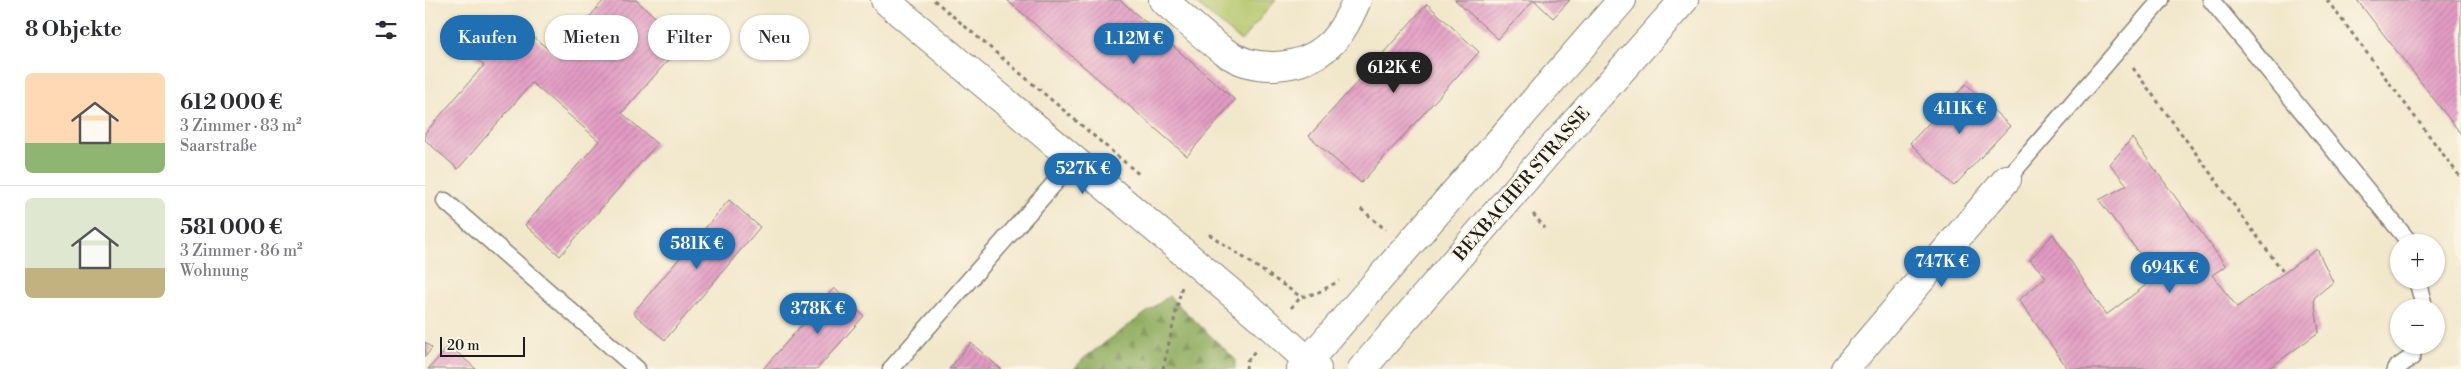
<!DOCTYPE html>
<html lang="de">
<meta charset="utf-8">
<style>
:root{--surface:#fff;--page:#f2f2f3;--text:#2b2b33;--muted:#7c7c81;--line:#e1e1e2;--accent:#1f6fb2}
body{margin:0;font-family:"Libre Bodoni",serif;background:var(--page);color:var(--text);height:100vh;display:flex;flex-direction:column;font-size:19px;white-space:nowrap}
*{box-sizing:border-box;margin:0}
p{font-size:16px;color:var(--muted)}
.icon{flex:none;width:28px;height:28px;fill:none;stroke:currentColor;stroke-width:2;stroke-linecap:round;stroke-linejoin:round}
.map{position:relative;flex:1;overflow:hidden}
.sheet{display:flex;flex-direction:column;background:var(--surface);width:425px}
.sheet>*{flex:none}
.hud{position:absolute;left:15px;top:15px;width:475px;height:45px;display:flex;gap:10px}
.buttons{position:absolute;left:1965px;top:234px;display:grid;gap:10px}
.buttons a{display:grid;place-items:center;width:55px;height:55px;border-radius:50%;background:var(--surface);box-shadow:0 1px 4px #0004;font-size:25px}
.scale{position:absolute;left:15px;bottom:12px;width:85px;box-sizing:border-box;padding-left:5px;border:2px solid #1c1c1c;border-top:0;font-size:14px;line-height:18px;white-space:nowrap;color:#1c1c1c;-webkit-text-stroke:4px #fcf5e5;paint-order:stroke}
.price{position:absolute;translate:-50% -42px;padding:0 11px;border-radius:18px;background:var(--accent);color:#fff;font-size:16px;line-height:32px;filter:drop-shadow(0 1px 2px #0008)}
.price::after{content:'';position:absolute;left:50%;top:30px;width:15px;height:11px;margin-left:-8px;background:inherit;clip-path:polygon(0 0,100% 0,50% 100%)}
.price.selected{background:#222;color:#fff}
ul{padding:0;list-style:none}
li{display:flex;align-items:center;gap:15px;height:125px;padding:0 25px}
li+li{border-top:1px solid var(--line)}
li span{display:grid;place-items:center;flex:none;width:140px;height:100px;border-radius:8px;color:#555}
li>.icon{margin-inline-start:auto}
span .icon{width:60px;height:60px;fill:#fffc;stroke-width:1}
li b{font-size:21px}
h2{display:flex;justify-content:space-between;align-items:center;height:60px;padding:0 25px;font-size:21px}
.tag{padding:0 18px;border-radius:22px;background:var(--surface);box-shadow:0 1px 4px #0004;font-size:18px;line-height:45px}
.tag.selected{background:var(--accent);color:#fff}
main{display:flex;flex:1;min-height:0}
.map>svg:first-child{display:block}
.grass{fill:#b1c467;stroke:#667042}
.forest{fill:url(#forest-firs);stroke:#54633c}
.building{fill:url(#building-hatch)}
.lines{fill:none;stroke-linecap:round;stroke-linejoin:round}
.service-casing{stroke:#868274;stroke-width:19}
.minor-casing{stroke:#868274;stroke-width:30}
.primary-casing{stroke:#868274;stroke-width:30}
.path{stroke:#868274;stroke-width:3;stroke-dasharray:4 4;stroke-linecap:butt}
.service{stroke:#fff;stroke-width:16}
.minor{stroke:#fff;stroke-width:28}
.primary{stroke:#fff;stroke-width:28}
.labels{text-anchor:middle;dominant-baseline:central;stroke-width:4;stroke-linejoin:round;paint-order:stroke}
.street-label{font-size:18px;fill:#1c1c1c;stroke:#fcf5e5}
</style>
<main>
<section class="sheet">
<h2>8 Objekte<svg class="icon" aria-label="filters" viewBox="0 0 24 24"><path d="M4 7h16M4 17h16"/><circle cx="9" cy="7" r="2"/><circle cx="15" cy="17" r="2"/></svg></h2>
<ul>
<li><span style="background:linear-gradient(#ffd9b3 70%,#8fb573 0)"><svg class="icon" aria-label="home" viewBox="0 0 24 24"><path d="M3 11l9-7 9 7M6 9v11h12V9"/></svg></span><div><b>612 000 €</b><p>3 Zimmer · 83 m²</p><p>Saarstraße</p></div></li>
<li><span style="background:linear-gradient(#dfe7d0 70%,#c2b280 0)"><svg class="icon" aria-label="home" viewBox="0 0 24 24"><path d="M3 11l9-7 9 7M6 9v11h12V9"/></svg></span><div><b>581 000 €</b><p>3 Zimmer · 86 m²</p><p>Wohnung</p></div></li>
</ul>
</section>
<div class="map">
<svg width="2036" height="369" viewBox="0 0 2036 369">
<defs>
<pattern id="forest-firs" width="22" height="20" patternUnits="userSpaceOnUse" patternTransform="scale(1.25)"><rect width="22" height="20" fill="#8caa5c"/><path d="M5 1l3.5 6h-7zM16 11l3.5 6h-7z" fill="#728a4b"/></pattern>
<pattern id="building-hatch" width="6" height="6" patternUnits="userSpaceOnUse" patternTransform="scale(1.25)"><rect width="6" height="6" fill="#e29bc3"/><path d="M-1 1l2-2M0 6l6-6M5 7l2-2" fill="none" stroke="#c185a7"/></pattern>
</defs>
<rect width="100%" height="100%" fill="#fcf5e5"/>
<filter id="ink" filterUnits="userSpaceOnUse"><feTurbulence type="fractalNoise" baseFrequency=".02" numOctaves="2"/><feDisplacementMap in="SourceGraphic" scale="10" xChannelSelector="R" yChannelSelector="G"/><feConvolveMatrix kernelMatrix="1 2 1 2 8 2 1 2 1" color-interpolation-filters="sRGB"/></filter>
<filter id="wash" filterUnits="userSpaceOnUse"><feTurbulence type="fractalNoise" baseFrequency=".0096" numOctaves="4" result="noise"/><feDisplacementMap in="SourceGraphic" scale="20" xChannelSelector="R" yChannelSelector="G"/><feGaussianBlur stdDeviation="1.12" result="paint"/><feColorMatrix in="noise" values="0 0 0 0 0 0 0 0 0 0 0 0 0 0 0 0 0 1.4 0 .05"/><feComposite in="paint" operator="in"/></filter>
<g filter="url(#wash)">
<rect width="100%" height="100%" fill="#f1e7cb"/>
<path class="grass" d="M767,0h84l-35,41z"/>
<path class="forest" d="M744,296l66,63v10h-161l10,-11z"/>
<g id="blocks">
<g class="building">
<path d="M179,0h32l48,42 -62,71 35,31 -97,112 -35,-31 74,-84 -67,-58 -74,86 -33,-29v-7l59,-68 -10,-8 23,-27 9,8 12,-14 38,32z"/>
<path d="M582,0h113l115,100 -48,56z"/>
<path d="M1030,0h115l-17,18 -19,-18 -36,39z"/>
<path d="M1932,0h104v134z"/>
<path d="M1002,4l52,48 -118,131 -52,-47z"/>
<path d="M1541,84l44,42 -56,60 -44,-43z"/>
<path d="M1707,138l94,128 -14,9 25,32 80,-58 16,33 -19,16 5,34 -51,37h-200l-49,-69 27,-23 -16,-17 23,-26 53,81 51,-38 -58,-77 28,-15 -17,-21z"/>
<path d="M304,200l31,27 -95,113 -32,-27z"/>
<path d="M409,288l30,28 -47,53h-54z"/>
<path d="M0,342l7,6 -7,9z"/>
<path d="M546,343l30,26h-52z"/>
<path d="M25,346l26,23h-48z"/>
</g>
</g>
</g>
<g filter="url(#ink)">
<use href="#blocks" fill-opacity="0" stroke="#868274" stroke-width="1"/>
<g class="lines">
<defs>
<g id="service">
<path d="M1786,0l195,238 1,4"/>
<path d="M1582,179l154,-179"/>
<path d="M20,201l192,168"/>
<path d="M1992,280l6,22 -1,6"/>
<path d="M466,369l184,-209"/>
<path d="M1970,369l17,-12 2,-12"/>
</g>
<g id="minor">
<path d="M460,0l376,318 56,51"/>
<path d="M738,0c21,17 40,37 62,52 30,21 77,18 104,-7 13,-12 21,-29 28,-45"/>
<path d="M1420,369l162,-190"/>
</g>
<g id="primary">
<path d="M876,369l321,-369"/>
<path d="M937,369l184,-214 138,-155"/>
</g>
</defs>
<use href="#service" class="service-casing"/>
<use href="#minor" class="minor-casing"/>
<use href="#primary" class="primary-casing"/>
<g class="path">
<path d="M509,0l207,176"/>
<path d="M1902,0l134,178"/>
<path d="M1708,68l151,205"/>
<path d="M936,209l25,21"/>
<path d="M1108,214l12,14"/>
<path d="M784,234l92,63"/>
<path d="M866,308l10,-11 16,-4 22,-12"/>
<path d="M738,369l19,-83"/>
<path d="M821,369l1,-8 8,-10"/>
</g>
<use href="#service" class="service"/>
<use href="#minor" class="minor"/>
<use href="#primary" class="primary"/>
</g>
</g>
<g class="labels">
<g class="street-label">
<text transform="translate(1097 184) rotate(-49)">BEXBACHER STRASSE</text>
</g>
</g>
</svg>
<div class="buttons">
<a>+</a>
<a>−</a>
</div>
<div class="scale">20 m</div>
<b class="price" style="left:709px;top:65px">1.12M €</b>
<b class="price selected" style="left:969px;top:94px">612K €</b>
<b class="price" style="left:1535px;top:135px">411K €</b>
<b class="price" style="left:658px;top:195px">527K €</b>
<b class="price" style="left:272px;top:270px">581K €</b>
<b class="price" style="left:1517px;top:288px">747K €</b>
<b class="price" style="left:1745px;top:294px">694K €</b>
<b class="price" style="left:393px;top:335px">378K €</b>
<div class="hud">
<a class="tag selected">Kaufen</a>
<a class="tag">Mieten</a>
<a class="tag">Filter</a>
<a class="tag">Neu</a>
</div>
</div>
</main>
